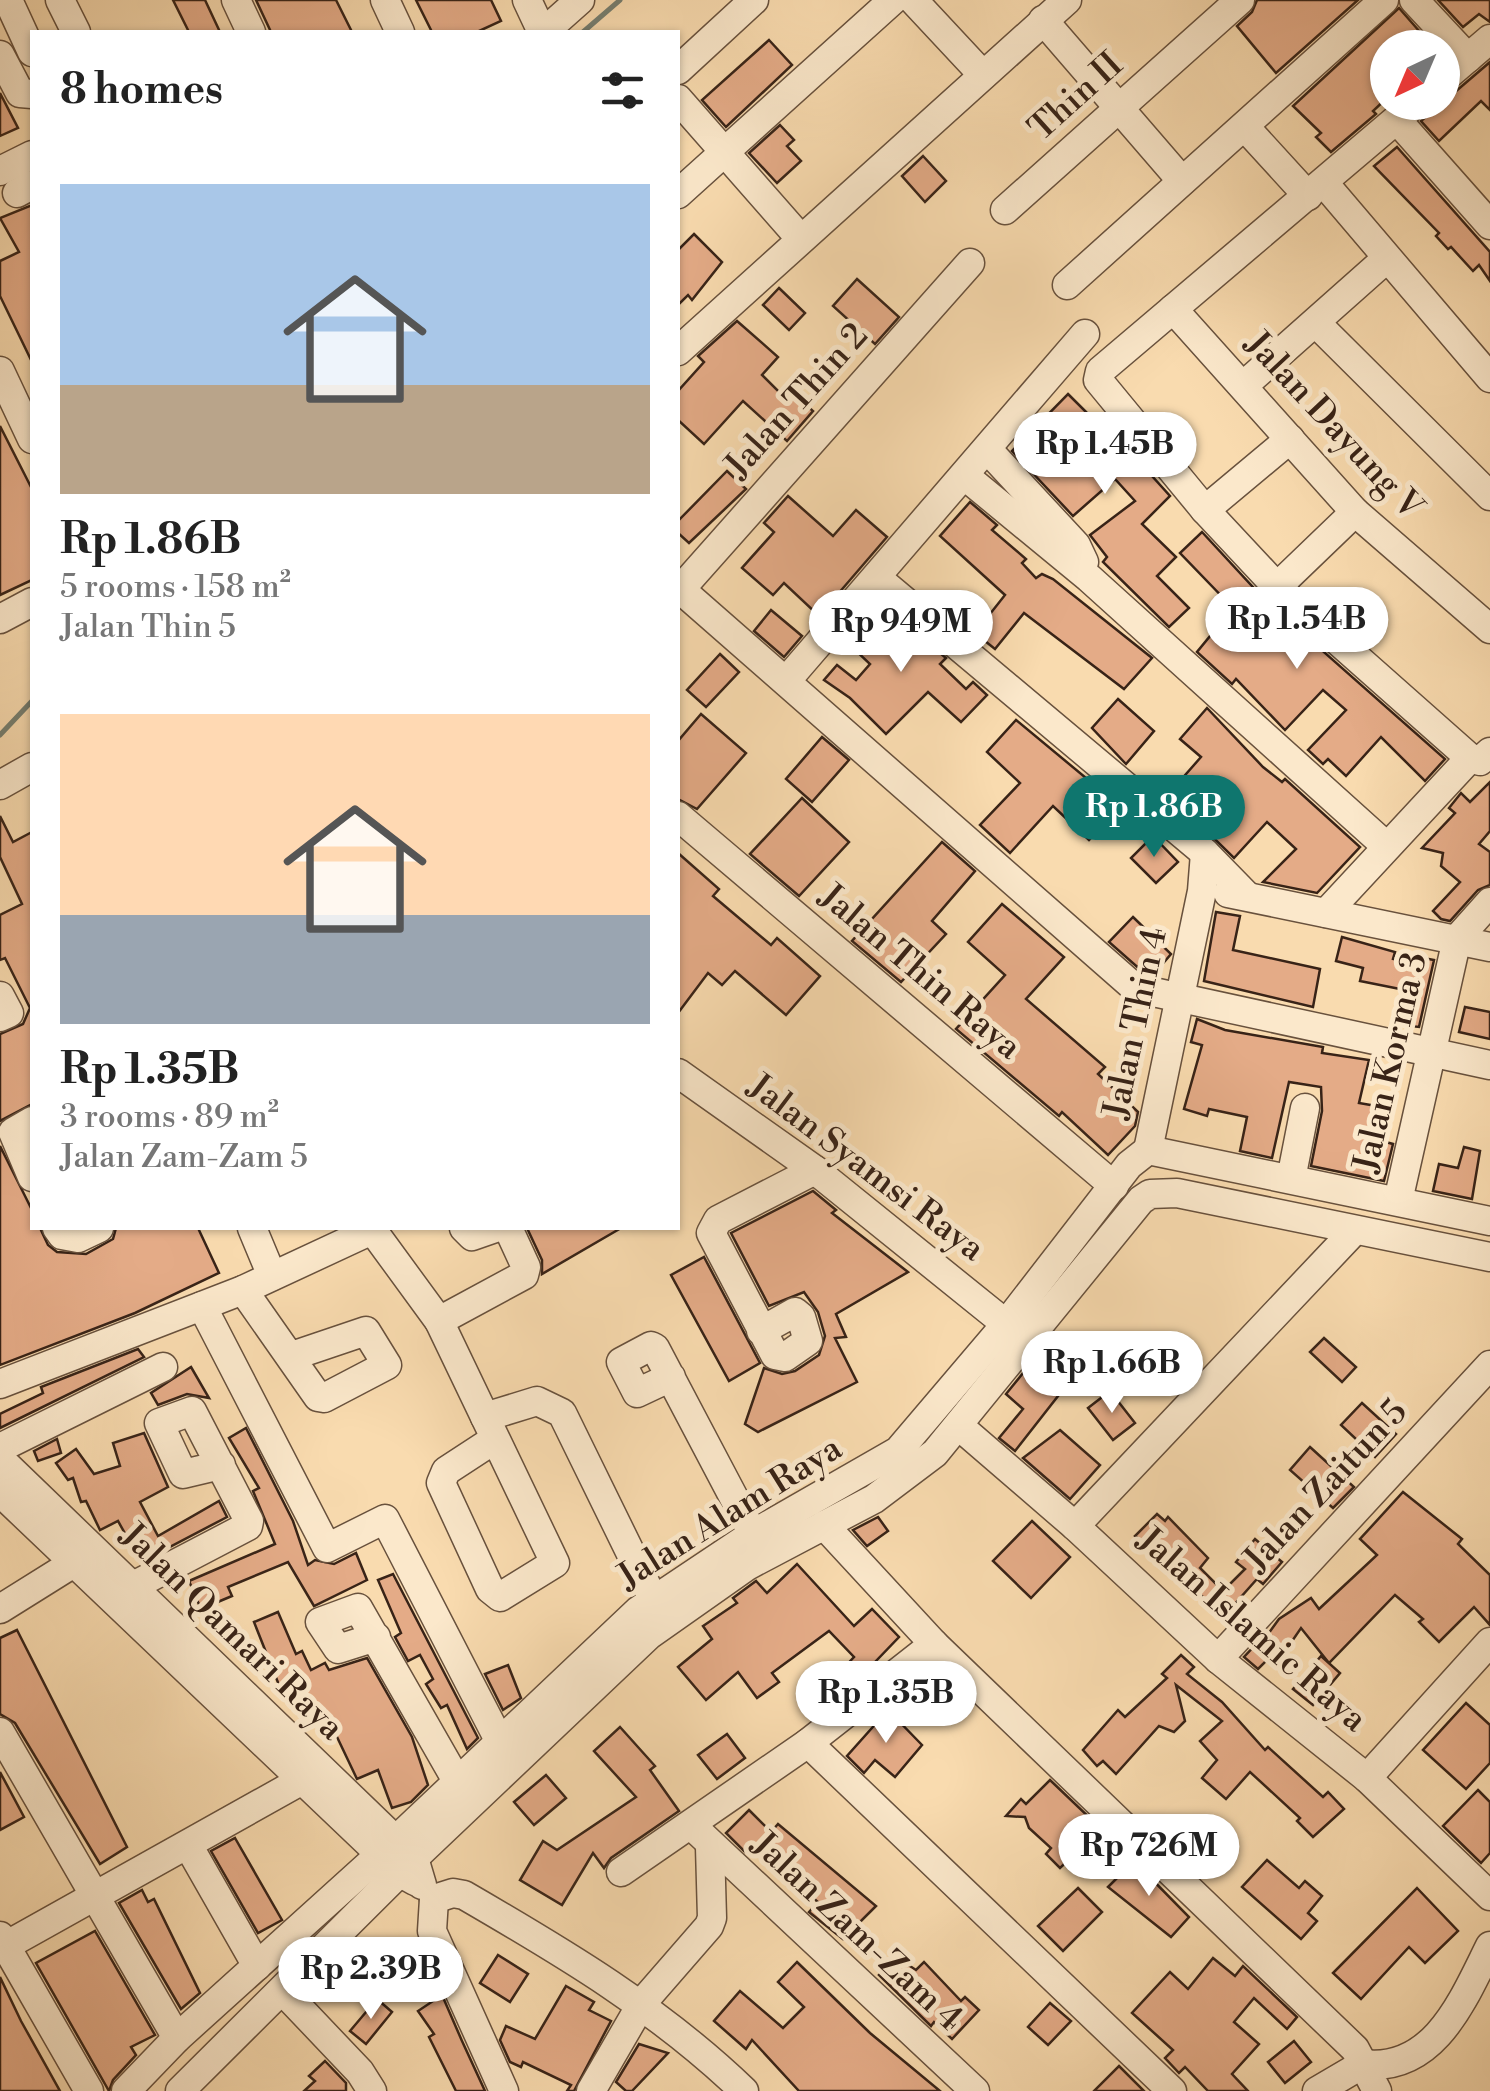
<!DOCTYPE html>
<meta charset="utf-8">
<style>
:root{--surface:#fff;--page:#f2f2f2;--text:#222;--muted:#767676;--accent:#0f766e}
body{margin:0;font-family:"Libre Bodoni",serif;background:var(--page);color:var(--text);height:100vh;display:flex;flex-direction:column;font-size:38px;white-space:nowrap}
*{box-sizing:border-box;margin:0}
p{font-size:32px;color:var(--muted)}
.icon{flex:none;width:55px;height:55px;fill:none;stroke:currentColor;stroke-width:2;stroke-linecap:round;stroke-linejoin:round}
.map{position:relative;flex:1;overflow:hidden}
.sheet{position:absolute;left:30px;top:30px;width:650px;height:1200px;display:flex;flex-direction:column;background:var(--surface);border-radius:0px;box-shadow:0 2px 8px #0004}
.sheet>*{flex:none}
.needle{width:65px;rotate:224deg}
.fabs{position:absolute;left:1370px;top:30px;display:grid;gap:20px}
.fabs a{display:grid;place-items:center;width:90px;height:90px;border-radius:50%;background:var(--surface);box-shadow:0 2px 8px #0004;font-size:50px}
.price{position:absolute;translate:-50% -85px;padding:0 22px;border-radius:35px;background:#fff;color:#222;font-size:32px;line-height:65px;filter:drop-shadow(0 2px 5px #0008)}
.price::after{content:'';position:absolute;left:50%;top:60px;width:30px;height:22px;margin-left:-15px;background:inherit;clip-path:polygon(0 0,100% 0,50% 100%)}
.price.active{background:var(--accent);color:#fff}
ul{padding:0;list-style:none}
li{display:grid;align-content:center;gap:20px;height:530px;padding:0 30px}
li span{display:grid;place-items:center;height:310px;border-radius:0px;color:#555}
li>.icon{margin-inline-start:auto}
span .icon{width:180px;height:180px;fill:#fffc;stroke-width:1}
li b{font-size:42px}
h2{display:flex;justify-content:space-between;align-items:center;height:120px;padding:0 30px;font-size:42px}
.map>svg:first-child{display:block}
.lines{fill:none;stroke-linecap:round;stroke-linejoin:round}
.stream{stroke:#757e70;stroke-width:5}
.building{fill:#e4ab87;stroke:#382317;stroke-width:2.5}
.minor-casing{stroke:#68513d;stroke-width:31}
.minor{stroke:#fbe8cb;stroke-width:28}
.labels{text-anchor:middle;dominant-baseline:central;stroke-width:10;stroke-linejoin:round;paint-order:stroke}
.street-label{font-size:35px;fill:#382317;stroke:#fbe8cb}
</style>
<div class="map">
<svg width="1490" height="2091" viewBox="0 0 1490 2091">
<rect width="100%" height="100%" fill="#f9dbaf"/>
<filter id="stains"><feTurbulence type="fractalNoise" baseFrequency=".002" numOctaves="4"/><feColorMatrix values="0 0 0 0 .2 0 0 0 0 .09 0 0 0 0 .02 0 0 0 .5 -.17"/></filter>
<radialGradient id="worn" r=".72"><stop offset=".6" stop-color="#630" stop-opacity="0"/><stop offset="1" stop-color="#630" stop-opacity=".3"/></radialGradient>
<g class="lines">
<g class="stream">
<path d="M583,32l37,-32"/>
<path d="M0,735l32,-34"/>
</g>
</g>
<g class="building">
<path d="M173,0h32l15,32h-31z"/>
<path d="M256,0h80l16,32h-81z"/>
<path d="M416,0h75l10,21 -24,11h-45z"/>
<path d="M1257,0h101l-82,73 -39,-47 15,-14z"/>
<path d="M1438,0h52v22l-11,-8 -16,13z"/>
<path d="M1399,8l35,40h-46v49l-15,14 3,3 -45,38 -15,-15 5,-4 -28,-27z"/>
<path d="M769,40l23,25 -66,62 -24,-27z"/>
<path d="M1490,62v48l-9,-9 -42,40 -18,-20z"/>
<path d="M0,93l18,35 -18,8z"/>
<path d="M780,125l14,15 -7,6 14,15 -24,22 -28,-30z"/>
<path d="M1397,147l93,105v29l-11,-16 -6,6 -22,-24 -3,2 -12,-13 3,-3 -65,-67z"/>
<path d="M923,156l23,25 -21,21 -23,-26z"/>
<path d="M32,205v157l-32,-66v-35l19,-9 -19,-34z"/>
<path d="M694,234l28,28 -30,38 -4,-5 -10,10v-55z"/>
<path d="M857,279l42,38 -24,27 -42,-38z"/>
<path d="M779,288l26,25 -16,17 -26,-25z"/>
<path d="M737,321l41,36 -16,18 20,20 6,-7 25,23 -26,30 -44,-40 -39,43 -26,-24v-29l26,-29 -6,-6z"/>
<path d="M1068,394l24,24 4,-4 74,82 -28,28 34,33 -19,19 32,32 -20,19 -66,-65 4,-5 -17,-22 45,-34 -20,-22 -42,37 -61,-65z"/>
<path d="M0,426l32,63v91l-32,15z"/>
<path d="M727,471l19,18 -57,54 -11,-10v-12z"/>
<path d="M788,496l45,40 23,-26 31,27 -68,79 -35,-33 -11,12 -31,-27 32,-36 -10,-9z"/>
<path d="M970,502l27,23 -5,5 34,29 -4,4 14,15 6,-4 11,5 99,79 -28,31 -100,-76 -29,36 -20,-16 30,-38 -65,-59z"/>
<path d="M1202,532l63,68 180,159 -20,22 -44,-44 -35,39 -18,-17 -5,5 -15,-14 38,-40 -23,-20 -38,40 -49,-51 -4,5 -35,-32 36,-44 -53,-55z"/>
<path d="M885,607l61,51 -6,6 26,25 7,-7 14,13 -26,27 -33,-30 -42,42 -36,-36 -26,-18 13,-15 19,15 14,-16 -18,-17z"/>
<path d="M771,610l31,26 -18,21 -30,-26z"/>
<path d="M720,654l19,18 -33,35 -19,-17z"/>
<path d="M1118,699l36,32 -28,33 -34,-36z"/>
<path d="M1207,708l56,59 19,15 3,-3 75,68 -43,46 -54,-11 33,-33 -29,-27 -33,36 -49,-48 5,-5 -18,-15 29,-33 -21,-18z"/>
<path d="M701,714l45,39 -49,56 -19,-10v-58z"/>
<path d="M1016,720l105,87 -32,33 -36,-34 -43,47 -30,-28 40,-42 -33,-31z"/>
<path d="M822,737l27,23 -37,42 -26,-23z"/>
<path d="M1490,782v49l-11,13 11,8v33l-12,5 -28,31 -9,-2 -8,-8 27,-29 -19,-16 2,-13 -21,-5 33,-35 -6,-5 12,-15 9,9z"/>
<path d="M802,798l47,44 -50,54 -49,-42z"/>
<path d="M0,816l13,26 19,-10v272l-32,17v-87l23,-10 7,-16 -25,-50 -5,2v-45l22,-11 -22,-47z"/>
<path d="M1153,836l25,26 -22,21 -25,-25z"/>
<path d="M942,842l33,29 -43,50 14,13 -45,48 -49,-41z"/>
<path d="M678,853l41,36 -6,7 58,49 6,-7 43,38 -34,39 -51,-44 -13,14 -14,-12 -30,40z"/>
<path d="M1002,904l62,53 -38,42 79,68 -7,7 40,38 -3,14 -27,29 -46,-43 -3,4 -103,-87 49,-54 -37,-33z"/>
<path d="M1216,912l24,4 -7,34 87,19 -7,38 -109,-26z"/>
<path d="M1133,917l38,37 -17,20 -11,-2 -34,-30z"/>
<path d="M1342,937l53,15 -2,7 28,8 2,-9 11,2 -15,67 -9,-1 5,-34 -55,-11 3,-13 -27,-7z"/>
<path d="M1465,1007l25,5v27l-31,-7z"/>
<path d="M1197,1019l28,11 98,17 -1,6 47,7 -10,43 29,5 -6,33 11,3 -9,37 -73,-15 11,-55 -1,-24 -32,-5 -17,76 -32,-7 7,-34 -38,-8 -2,7 -23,-7 18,-64 -11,-3z"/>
<path d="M0,1146l32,64v18h8l8,17 9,7 29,2 27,-15 3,-11h82l21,45 -84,40 -135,52z"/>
<path d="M1464,1147l16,4 -8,48 -39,-8 6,-27 19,4z"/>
<path d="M813,1191l23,19 -4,3 76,59 -72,42 10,23 -11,1 22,44 -99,50 -13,-8 19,-56 18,6 13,-3 24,-16 6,-19 -7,-24 -14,-20 -35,14 -38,-73z"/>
<path d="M527,1228h94l-79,46v-14z"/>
<path d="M704,1257l56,106 -31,18 -58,-106z"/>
<path d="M1324,1338l32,29 -14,15 -32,-30z"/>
<path d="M1049,1341l21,19 5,-4 14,10 -24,27 -3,-2 -47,60 -16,-13 24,-29 -17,-15z"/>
<path d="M138,1349l6,8 -144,71v-14l43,-21 -2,-6z"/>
<path d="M191,1367l18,31 -22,-4 -29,11 -7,-12z"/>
<path d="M1110,1391l25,32 -22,17 -25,-32z"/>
<path d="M1362,1403l34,31 -21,23 -34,-32z"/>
<path d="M246,1428l47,93 15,44 7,-5 19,4 22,-11 11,27 -53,26 -26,-44 -60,25 4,9 -31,13 -12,-28 86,-37 -22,-53 6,-3 -30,-50z"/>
<path d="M1060,1430l40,35 -30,34 -47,-41z"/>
<path d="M144,1433l24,54 -28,15 18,34 61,-35 8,16 -86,45 -23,-41 -18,9 -14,-29 -5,1 -8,-24 -5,2 -12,-17 20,-14 18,25 26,-8 -7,-23z"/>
<path d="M57,1439l4,14 -23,8 -4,-10z"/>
<path d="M1310,1447l44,40 -21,21 -43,-38z"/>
<path d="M1403,1492l59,47 -4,5 32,31v50l-16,-18 -35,35 -20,-20 4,-3 -28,-24 -66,68 -28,-35 -15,22 -5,-4 -23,23 -14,-12 17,-18 2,2 16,-22 32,-21 8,11 58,-54 -17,-16z"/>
<path d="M1157,1514l8,7 3,-4 40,41 -8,10 23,23 22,-22 -9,-7 19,-23 27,23 -19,22 -6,-5 -33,37 -89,-80z"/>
<path d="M878,1517l10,14 -21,15 -14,-16z"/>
<path d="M1032,1521l38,36 -39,41 -38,-37z"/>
<path d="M797,1564l57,62 18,-17 27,28 -48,50 -13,-13 16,-17 -25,-26 -57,42 7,9 -22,16 -19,-26 -32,28 -28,-33 34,-28 -9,-13 34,-23 -4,-5 23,-17 11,12z"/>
<path d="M393,1574l85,164 -11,11 -20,-44 -6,3 -15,-24 7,-5 -13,-24 -12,6 -13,-24 6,-4 -23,-53z"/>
<path d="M278,1612l18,42 6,-3 9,19 14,-7 4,7 38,-12 45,79 16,48 -17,17 -19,6 -14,-38 -21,9 -29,-61 -18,6 -8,-24 -9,4 -9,-21 -5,2 -25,-63z"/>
<path d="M17,1630l110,217 -27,17 -85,-141 -15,-9v-76z"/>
<path d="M1181,1655l13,12 -7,7 35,28 43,48 3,-3 55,50 5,-5 16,17 -31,28 -16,-16 3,-3 -50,-46 -24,27 -24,-21 15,-18 -17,-19 22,-20 -46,-36 9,36 -11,11 -15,-6 -43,48 -13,-13 -6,5 -14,-16 35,-40 7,7 42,-39 -5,-4z"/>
<path d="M1321,1656l19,17 -27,32 -20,-16z"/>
<path d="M508,1665l13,33 -18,12 -18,-36z"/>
<path d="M1466,1703l24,22v38l-24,26 -43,-39z"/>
<path d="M888,1710l34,35 -27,32 -20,-17 -11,13 -17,-17z"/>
<path d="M620,1727l35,39 -5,4 29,41 -68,47 -7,10 -11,-15 -31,52 -42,-25 23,-39 14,9 79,-53 -42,-46z"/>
<path d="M727,1734l18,24 -28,21 -19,-24z"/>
<path d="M0,1772l24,45 -24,13z"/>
<path d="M546,1775l20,23 -32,27 -20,-23z"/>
<path d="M1050,1780l43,41 -26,26 7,8 -14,13 -14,-14 5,-6 -22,-20 -4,-11 -19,-1 15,-17 5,5z"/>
<path d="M1478,1790l12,12v51l-9,10 -38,-37z"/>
<path d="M749,1810l22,22 7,-8 98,82 -33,33 -34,-27 9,-10 -66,-57 -7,7 -19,-19z"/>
<path d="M235,1838l47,82 -24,13 -47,-82z"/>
<path d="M1267,1860l32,28 6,-7 17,15 -14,17 9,8 -16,18 -59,-52z"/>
<path d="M1134,1861l55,56 -18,20 -63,-50z"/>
<path d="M1078,1888l24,24 -39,39 -25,-25z"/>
<path d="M1417,1888l41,43 -33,32 -16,-16 -48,52 -28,-26z"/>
<path d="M142,1890l6,12 6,-3 46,94 -19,16 -62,-106z"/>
<path d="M95,1931l60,104 -24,12 5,8 -23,25 -4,11 -73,-128z"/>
<path d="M498,1955l30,19 -18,28 -30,-19z"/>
<path d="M896,1957l20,13 8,-8 37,39 4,-4 14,13 -27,29 -18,-17 -3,4 -52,-51z"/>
<path d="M1213,1958l22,18 8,-10 54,51 -10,12 -33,-31 -20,24 25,22 -27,30 16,17h-40l-23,-24 -6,6 -14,-15 8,-8 -41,-37 38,-41 18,17z"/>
<path d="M797,1962l73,71 70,58h-141l-47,-51 -6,9 -32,-28 26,-30 43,37 21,-21 -26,-25z"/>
<path d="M0,1977l21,44 39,70h-60z"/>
<path d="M566,1986l28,16 -5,8 22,11 -37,70h-7l4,-6 -48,-23 -2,5 -11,-5 -10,-22 6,-14 29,13z"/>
<path d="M442,1995l20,46 23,50h-29l-27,-54 5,-3 -16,-23z"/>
<path d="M377,1999l15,13 -26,32 -16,-13z"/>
<path d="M1050,2003l21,18 -23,24 -20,-18z"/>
<path d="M1294,2041l17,21 -26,21 -17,-21z"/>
<path d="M639,2044l29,9 -36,38h-6l-10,-9z"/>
<path d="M325,2061l21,22v8h-42l11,-10 -6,-5z"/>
<path d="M1119,2066l25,25h-50z"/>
</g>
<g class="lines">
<defs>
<g id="minor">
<path d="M8,0l24,52"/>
<path d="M60,0l16,32"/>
<path d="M236,0l15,32"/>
<path d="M385,0l15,32"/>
<path d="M527,0l15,32"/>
<path d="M913,0l70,75"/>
<path d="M1414,0l54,58"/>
<path d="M1043,20l139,161"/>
<path d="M544,32l36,-32"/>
<path d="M0,55l20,38 12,1"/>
<path d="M678,70l76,-70"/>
<path d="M1442,80l48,-41"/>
<path d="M678,99l122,139"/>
<path d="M1417,102l-317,269 -2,9 107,130 72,77 193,171 10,3 10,-9"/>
<path d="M1397,120l93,105"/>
<path d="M1245,127l63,69"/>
<path d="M0,171l32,-16"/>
<path d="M1324,183l166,195"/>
<path d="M17,193l15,-8"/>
<path d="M678,194l215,-194"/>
<path d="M1005,210l235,-210"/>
<path d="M1067,285l317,-285"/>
<path d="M1173,309l182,203 135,117"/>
<path d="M1317,324l173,172"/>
<path d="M678,351l389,-351"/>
<path d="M0,371l32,68"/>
<path d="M1243,386l143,-127"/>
<path d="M988,450l88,95 8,17"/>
<path d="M965,476l124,102 296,267"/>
<path d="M1205,510l85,-71"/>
<path d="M877,578l328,275 41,42"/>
<path d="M1277,587l78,-75"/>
<path d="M680,589l455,399 355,77"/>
<path d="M678,592l292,-329"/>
<path d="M0,619l32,-17"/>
<path d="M787,680l298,-346"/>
<path d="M0,785l32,-18"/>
<path d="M678,816l436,370"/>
<path d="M1228,893l262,54"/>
<path d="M1326,913l144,-155"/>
<path d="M0,996l9,17 -9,4"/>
<path d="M678,1073l137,97 191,154"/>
<path d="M32,1121l-19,11 19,45"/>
<path d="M1148,1150l342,71"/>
<path d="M1148,1150l54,-259 3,-38"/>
<path d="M1291,1179l14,-71"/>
<path d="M1398,1201l59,-262 33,-37"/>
<path d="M57,1228l5,7 16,3 21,-10"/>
<path d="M252,1228l20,48"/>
<path d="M371,1228l68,93 116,242 -55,34 -10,-8 -49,-106 5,-12 49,-32"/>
<path d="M464,1228l8,8 23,-8"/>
<path d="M243,1290l75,107 6,1 63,-33 -21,-34 -74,25"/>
<path d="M202,1306l125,242 58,-29 114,221"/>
<path d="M439,1321l85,-46 2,-8 -18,-39"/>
<path d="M761,1331l34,-19 6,5 7,24 -23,16 -10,-2 -64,-122 7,-13 97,-50"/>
<path d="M671,1377l-34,16 -16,-31 30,-16 4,2 98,186"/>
<path d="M0,1384l243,-94 129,-60"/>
<path d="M485,1417l52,-16 25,12 99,202"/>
<path d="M959,1426l116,100 143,133 149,119 123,118"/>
<path d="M0,1448l163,-81"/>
<path d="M0,1459l414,399 8,27"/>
<path d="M0,1492l399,380 16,9"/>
<path d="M824,1525l110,119 421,405 8,15 -46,27"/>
<path d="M1075,1526l279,-295"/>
<path d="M118,1594l130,-68 1,-5 -57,-110 -33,12 24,51 38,-9"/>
<path d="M0,1609l88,-55"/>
<path d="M376,1637l-38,12 -18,-27 38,-14 99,173"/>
<path d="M1218,1659l272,-294"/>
<path d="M0,1732l177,306"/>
<path d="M808,1743l364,348"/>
<path d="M1367,1778l123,-136"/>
<path d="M691,1825l284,266"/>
<path d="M396,1840l242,-229 115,-77 145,-83 108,-127 123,-159 19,-15"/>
<path d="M188,1845l69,121"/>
<path d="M621,1872l187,-129 126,-99"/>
<path d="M434,1899l19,-6 11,2c100,58 196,115 280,196"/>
<path d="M434,1899l-2,32 72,160"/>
<path d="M0,1936l89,155"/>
<path d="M0,1949l313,-175"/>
<path d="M283,1991l77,81 12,19"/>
<path d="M126,2091l51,-53 205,-185"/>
<path d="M180,2091l234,-233 235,-223 98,-69 127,-67 61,-46 206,-253 9,-6 27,-1 313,64"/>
<path d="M591,2091l51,-88 67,-77 3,-8 -2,-71"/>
<path d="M1377,2091l-14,-27c71,9 100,-64 127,-118"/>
</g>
</defs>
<use href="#minor" class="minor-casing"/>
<use href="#minor" class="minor"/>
</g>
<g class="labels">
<g class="street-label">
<text transform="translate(1076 97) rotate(-42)">Thin II</text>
<text transform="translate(797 401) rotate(-48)">Jalan Thin 2</text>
<text transform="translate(1334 426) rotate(47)">Jalan Dayung V</text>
<text transform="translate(920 972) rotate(40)">Jalan Thin Raya</text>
<text transform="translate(1136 1023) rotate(-78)">Jalan Thin 4</text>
<text transform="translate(1391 1062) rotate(-77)">Jalan Korma 3</text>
<text transform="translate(866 1168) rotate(37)">Jalan Syamsi Raya</text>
<text transform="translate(1326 1486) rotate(-47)">Jalan Zaitun 5</text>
<text transform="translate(730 1513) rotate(-32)">Jalan Alam Raya</text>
<text transform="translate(1252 1630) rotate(41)">Jalan Islamic Raya</text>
<text transform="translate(232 1632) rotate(44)">Jalan Qamari Raya</text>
<text transform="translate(857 1932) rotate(43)">Jalan Zam-Zam 4</text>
</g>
</g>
<rect width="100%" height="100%" filter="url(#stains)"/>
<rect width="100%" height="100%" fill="url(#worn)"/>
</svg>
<div class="fabs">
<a><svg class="needle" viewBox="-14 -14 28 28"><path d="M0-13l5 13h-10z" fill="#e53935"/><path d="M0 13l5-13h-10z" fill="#767676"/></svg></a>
</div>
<b class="price" style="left:1105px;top:497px">Rp 1.45B</b>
<b class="price" style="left:1297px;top:672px">Rp 1.54B</b>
<b class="price" style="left:901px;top:675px">Rp 949M</b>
<b class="price active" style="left:1154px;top:860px">Rp 1.86B</b>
<b class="price" style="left:1112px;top:1416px">Rp 1.66B</b>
<b class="price" style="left:886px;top:1746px">Rp 1.35B</b>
<b class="price" style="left:1149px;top:1899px">Rp 726M</b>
<b class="price" style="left:371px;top:2022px">Rp 2.39B</b>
<section class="sheet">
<h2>8 homes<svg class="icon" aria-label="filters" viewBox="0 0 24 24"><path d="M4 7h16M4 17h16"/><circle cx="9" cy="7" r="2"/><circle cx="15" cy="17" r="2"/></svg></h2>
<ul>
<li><span style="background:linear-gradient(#a9c7e8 65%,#b9a48a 0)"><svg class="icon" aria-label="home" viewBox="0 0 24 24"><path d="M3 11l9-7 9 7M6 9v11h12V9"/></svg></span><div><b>Rp 1.86B</b><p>5 rooms · 158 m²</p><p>Jalan Thin 5</p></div></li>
<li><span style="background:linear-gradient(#ffd9b3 65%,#9aa5b1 0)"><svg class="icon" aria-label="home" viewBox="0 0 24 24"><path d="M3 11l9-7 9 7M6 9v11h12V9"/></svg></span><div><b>Rp 1.35B</b><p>3 rooms · 89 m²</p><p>Jalan Zam-Zam 5</p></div></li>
</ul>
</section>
</div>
